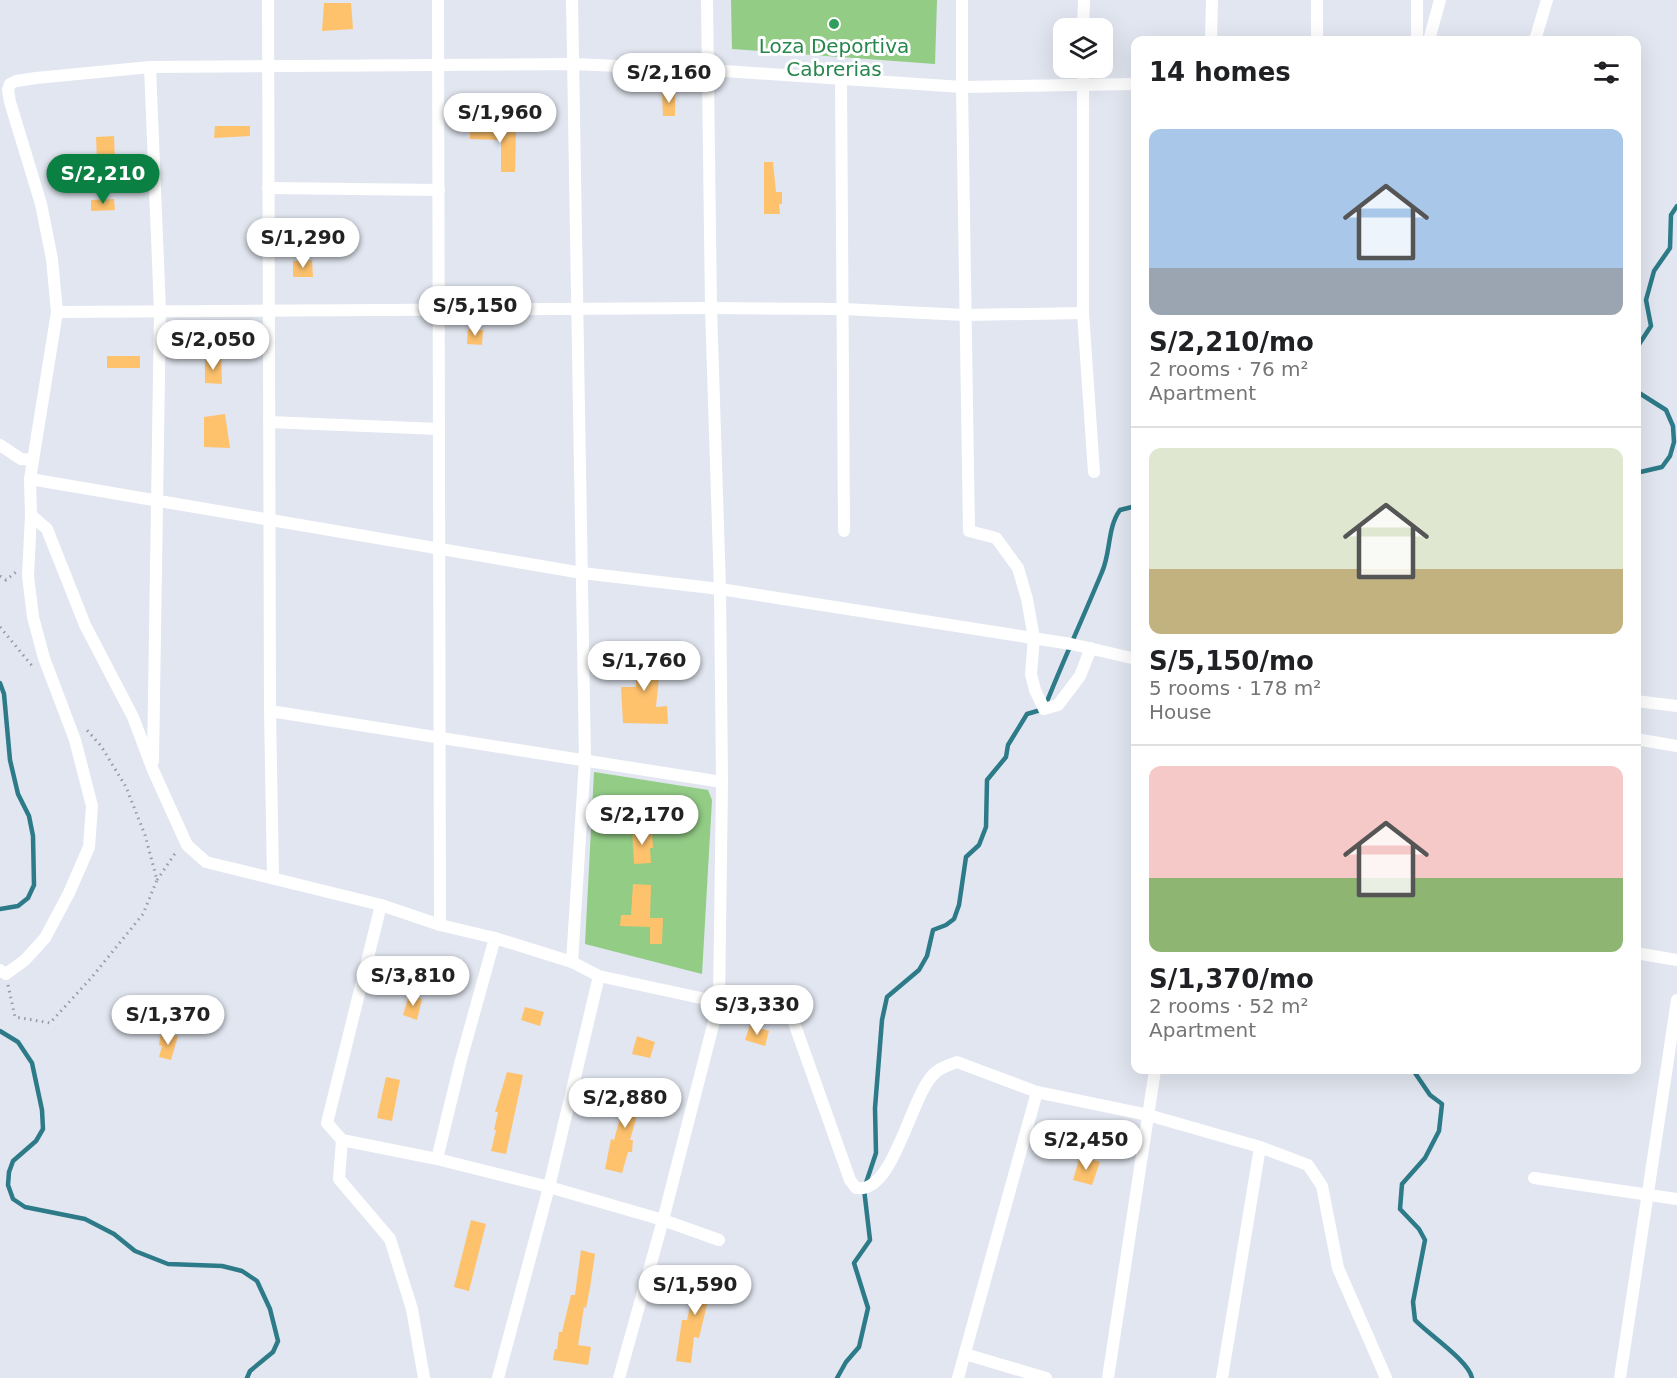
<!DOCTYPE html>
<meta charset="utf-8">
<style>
:root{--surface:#fff;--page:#f6f6f6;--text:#202124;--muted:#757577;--line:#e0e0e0;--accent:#0b8043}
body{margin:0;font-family:"DejaVu Sans",sans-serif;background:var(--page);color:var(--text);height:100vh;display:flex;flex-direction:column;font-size:22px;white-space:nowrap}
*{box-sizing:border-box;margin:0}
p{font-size:20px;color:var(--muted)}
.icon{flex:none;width:33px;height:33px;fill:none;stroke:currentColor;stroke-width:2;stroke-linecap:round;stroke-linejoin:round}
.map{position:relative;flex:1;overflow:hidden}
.panel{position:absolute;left:1131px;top:36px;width:510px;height:1038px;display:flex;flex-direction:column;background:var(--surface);border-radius:12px;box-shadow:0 6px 24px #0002}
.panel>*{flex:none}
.controls{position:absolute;left:1053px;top:18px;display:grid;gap:12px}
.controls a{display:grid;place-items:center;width:60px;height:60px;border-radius:12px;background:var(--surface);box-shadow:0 6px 24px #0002;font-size:30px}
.price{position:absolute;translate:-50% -51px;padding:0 14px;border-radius:21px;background:#fff;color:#222;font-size:20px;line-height:39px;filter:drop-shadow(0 2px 3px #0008)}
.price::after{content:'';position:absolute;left:50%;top:36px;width:18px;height:14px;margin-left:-9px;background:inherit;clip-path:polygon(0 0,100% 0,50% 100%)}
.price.selected{background:var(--accent);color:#fff}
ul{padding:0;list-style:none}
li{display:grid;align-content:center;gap:12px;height:318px;padding:0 18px}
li+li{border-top:2px solid var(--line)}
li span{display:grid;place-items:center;height:186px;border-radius:12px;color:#555}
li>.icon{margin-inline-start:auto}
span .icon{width:108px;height:108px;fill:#fffc;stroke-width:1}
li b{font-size:26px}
h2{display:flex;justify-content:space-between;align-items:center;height:72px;padding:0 18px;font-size:26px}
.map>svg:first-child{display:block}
.green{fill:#92cc85}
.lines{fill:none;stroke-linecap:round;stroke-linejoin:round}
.stream{stroke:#2d7a88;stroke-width:4.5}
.building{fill:#fec26d}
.path{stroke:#979ba3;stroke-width:3;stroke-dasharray:1.5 4.5;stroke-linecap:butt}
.minor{stroke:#fff;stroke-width:12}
.leisure-dot{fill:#2e9e5b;stroke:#fff;stroke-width:2}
.labels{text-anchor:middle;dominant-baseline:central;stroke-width:6;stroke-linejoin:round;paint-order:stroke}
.leisure-label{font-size:20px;fill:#27864d;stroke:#fff}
</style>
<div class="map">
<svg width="1677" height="1378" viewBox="0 0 1677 1378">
<rect width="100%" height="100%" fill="#e1e6f0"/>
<g class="green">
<path d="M731,0h206l-2,64 -203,-15z"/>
<path d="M594,772l114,18 4,10 -10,174 -117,-30z"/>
</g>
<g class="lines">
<g class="stream">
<path d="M1636,349l15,-23 -5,-26 8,-29 16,-23 1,-33 6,-9"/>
<path d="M1636,391l30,19 7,16 1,16 -4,14 -8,11 -26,6"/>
<path d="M0,683l4,11 6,66 8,34 11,22 4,20 1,49 -6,13 -10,8 -18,3"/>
<path d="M0,1031l18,11 14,21 10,47 1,19 -7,12 -23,20 -4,11 -1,13 5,14 12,8 60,12 29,15 21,17 33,13 54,2 20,5 15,10 13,28 8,32 -5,11 -23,19 -3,7"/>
<path d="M1413,1070l17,25 12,9 -3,27 -14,27 -23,26 -2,25 19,20 6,11 -12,62 2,18c13,14 54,41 57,58"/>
<path d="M837,1378l9,-16 13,-15 9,-39 -14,-45 16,-23 -6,-51 12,-36 -1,-45 7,-88 5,-23 32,-27 8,-14 6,-26 13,-5 8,-6 5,-14 7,-48 13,-12 7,-18 1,-47 19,-23 2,-12 19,-31 17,-5c18,-46 39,-91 58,-137 9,-20 5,-44 18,-62l16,-4"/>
</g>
</g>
<g class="building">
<path d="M324,3h27l2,26 -31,2z"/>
<path d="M662,93h13v23h-12z"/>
<path d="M215,126h35v10l-36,2z"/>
<path d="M516,127l-1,45h-14v-32l-31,-1v-11z"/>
<path d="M114,136l1,24h-18l-1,-23z"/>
<path d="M764,162h9l3,30h6v12h-3l1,10h-16z"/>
<path d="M114,199l1,11 -24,1v-11z"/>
<path d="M312,260l1,17h-20v-16z"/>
<path d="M468,329l15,1 -1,15 -15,-1z"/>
<rect x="107" y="356" width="33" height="12"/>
<path d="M205,359h16l1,25 -17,-1z"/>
<path d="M225,414l5,34 -26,-1v-30z"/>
<path d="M656,648v18l4,1 -4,40 11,-1 1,18 -45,-1 -2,-36h15v-38z"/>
<path d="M632,829h20l1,19h-3l1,15 -17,1z"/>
<path d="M633,884l18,1 -1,33h13l-1,26h-12v-17l-30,-1 1,-11h10z"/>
<path d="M391,966l16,4 -3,11 -16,-3z"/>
<path d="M409,995l13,4 -5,21 -14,-5z"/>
<path d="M525,1007l19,5 -4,14 -19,-6z"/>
<path d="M750,1025l19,6 -4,15 -20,-6z"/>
<path d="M161,1033l17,3 -7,24 -12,-3 3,-11 -3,-1z"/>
<path d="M637,1036l18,6 -5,16 -18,-4z"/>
<path d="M507,1072l16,3 -17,79 -15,-3 5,-21h-2l4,-18h-3z"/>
<path d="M386,1077l14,3 -8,41 -15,-3z"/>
<path d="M628,1081l15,3 -4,17 2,1 -11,38h3l-1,12h-4l-6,21 -17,-4 6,-30 3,1 12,-44z"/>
<path d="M1080,1156l20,6 -8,23 -19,-5z"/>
<path d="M471,1220l15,4 -17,67 -15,-4z"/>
<path d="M581,1250l14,4 -5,34 -4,20 -2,-1 -6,38 13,2 -3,18 -35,-5 2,-11h2l2,-17h3l9,-37h4z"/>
<path d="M698,1270l16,4 -5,22 -10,42 -5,-1 -3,26 -15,-2 6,-41h5z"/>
</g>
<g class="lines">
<g class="path">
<path d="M0,576l6,4 10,-8"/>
<path d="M0,627l33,40"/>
<path d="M157,880l19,-28"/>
<path d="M8,985l7,32 35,6 42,-46 51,-63 14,-34 -12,-45 -19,-48 -25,-41 -15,-17"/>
</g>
<g class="minor">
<path d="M268,0l2,711 3,166"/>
<path d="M438,0l2,925"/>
<path d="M962,0v87l7,444 27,7 22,30 9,31 7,39 -3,36 4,16 9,19 14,-4 22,-29 11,-28"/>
<path d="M1317,0v40"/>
<path d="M1083,28l1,-28"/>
<path d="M1211,40l1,-40"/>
<path d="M1417,40v-40"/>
<path d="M1429,40l11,-40"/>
<path d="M1535,40l12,-40"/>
<path d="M150,67l10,244 -7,450"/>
<path d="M1083,68v245l11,159"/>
<path d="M841,80l3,451"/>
<path d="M268,188l171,2"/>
<path d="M57,312l654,-4 132,1 122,6 118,-2"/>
<path d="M269,422l170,7"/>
<path d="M0,445l21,14 12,1"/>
<path d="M30,479l552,94 138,16 351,55 65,15"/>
<path d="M31,515l16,14 38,96 48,92 20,53 34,75 19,17 175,43 59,20 55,13 77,24 27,14 120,26 62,7 11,8 58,163 6,8c39,7 54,-95 80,-116 6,-5 13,-7 21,-10l80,30 111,23 112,32 48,18 14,21 16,82 48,110"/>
<path d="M1636,701l41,5"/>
<path d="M270,711l452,71"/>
<path d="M1636,739l41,7"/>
<path d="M381,905l-54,218 15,17 95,19 112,28 114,33 56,20"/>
<path d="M1636,953l41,7"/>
<path d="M572,962l13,-202 -13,-760"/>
<path d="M0,970l6,4 19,-14 20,-22 24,-45 20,-46 3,-41 -17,-66 -31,-82 -11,-41 -5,-41 3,-61 -1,-36 27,-167 -5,-53 -11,-55 -31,-102 -2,-12 2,-6 6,-3 20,-3 114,-11 424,-3 136,6 252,17 174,-3"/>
<path d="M342,1140l-3,39 51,60 22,70 12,69"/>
<path d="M437,1159l24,-99 34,-122"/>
<path d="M1534,1178l143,21"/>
<path d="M965,1354l81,24"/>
<path d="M498,1378l51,-191 50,-211"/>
<path d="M619,1378l44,-158 56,-218 3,-220 -2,-193 -9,-281 -4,-308"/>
<path d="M958,1378l79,-286"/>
<path d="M1108,1378l47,-308"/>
<path d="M1222,1378l38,-231"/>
<path d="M1620,1378l57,-378"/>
</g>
</g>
<circle class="leisure-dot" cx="834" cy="24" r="6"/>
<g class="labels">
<g class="leisure-label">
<text x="834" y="46">Loza Deportiva<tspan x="834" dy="23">Cabrerias</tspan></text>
</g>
</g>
</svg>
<div class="controls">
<a><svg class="icon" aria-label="layers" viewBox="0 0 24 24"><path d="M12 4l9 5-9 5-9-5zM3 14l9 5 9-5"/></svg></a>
</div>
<b class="price" style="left:669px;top:104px">S/2,160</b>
<b class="price" style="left:500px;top:144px">S/1,960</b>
<b class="price selected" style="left:103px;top:205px">S/2,210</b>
<b class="price" style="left:303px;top:269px">S/1,290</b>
<b class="price" style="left:475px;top:337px">S/5,150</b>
<b class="price" style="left:213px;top:371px">S/2,050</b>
<b class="price" style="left:644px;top:692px">S/1,760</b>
<b class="price" style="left:642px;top:846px">S/2,170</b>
<b class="price" style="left:413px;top:1007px">S/3,810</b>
<b class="price" style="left:757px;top:1036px">S/3,330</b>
<b class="price" style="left:168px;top:1046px">S/1,370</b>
<b class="price" style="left:625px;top:1129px">S/2,880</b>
<b class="price" style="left:1086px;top:1171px">S/2,450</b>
<b class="price" style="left:695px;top:1316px">S/1,590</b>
<section class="panel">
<h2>14 homes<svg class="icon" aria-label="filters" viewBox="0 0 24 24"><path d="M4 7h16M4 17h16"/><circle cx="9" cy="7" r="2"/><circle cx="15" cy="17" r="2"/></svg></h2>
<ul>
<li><span style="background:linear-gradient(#a9c7e8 75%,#9aa5b1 0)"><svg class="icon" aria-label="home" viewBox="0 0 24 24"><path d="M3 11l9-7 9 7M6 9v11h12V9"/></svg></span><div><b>S/2,210/mo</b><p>2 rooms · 76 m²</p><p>Apartment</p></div></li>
<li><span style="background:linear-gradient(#dfe7d0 65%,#c2b280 0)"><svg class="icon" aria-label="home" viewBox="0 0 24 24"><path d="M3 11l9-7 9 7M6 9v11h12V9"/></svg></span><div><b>S/5,150/mo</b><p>5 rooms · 178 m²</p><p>House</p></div></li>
<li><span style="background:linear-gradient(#f6c9c9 60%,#8fb573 0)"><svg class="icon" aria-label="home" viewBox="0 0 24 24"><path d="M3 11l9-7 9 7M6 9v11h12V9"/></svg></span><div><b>S/1,370/mo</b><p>2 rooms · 52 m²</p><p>Apartment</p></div></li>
</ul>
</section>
</div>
